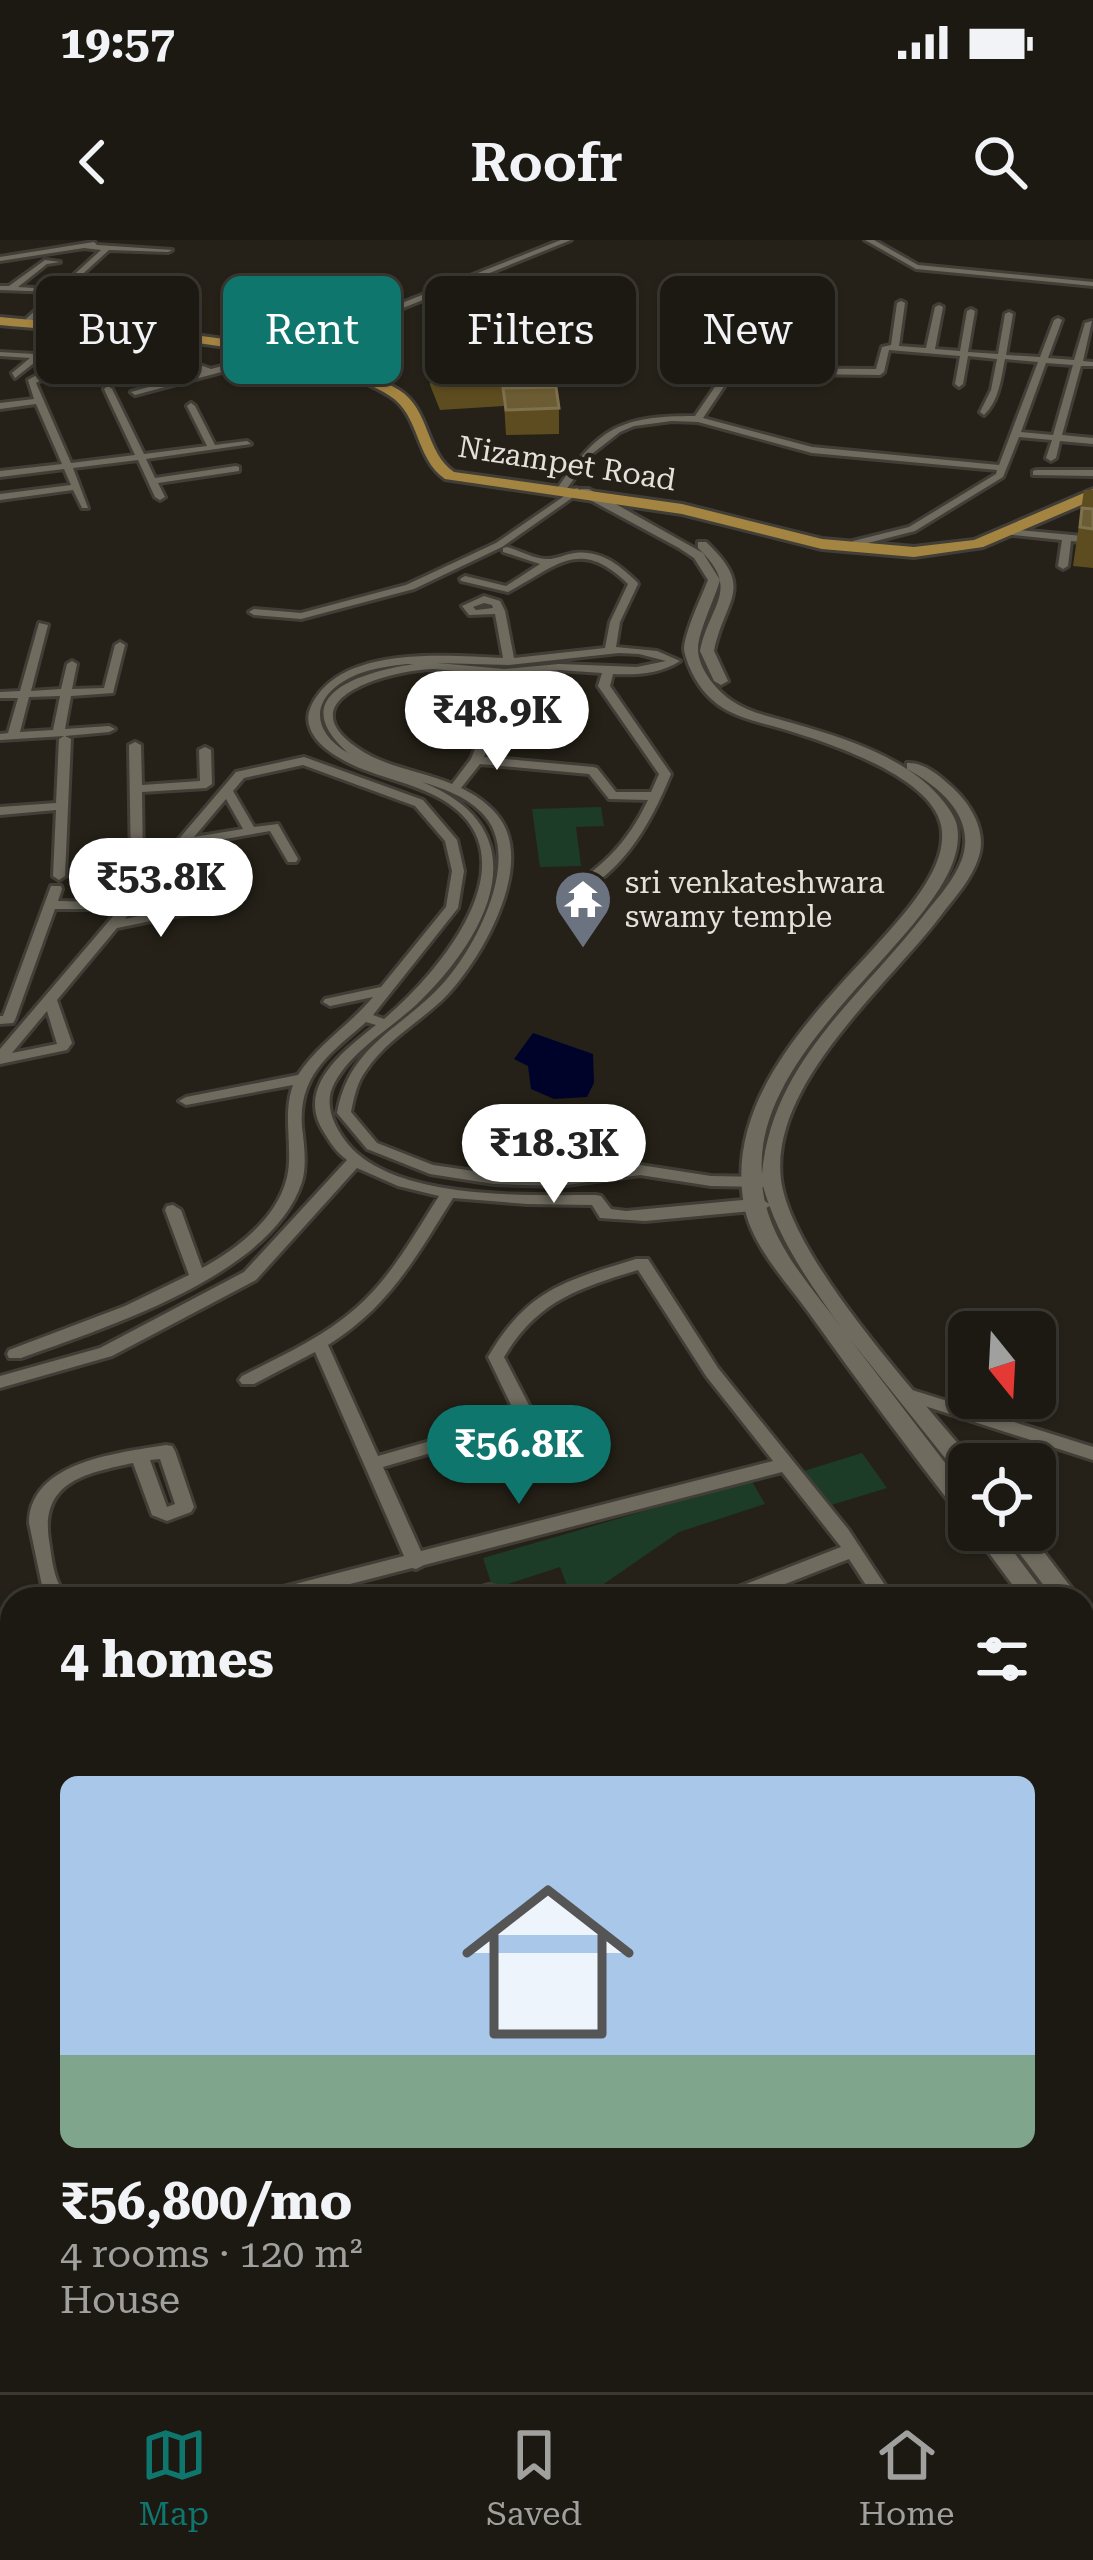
<!DOCTYPE html>
<meta charset="utf-8">
<style>
:root{--surface:#1c1912;--page:#292620;--text:#f1f3f6;--muted:#a0a09f;--line:#3a3832;--accent:#0f766e}
body{margin:0;font-family:"Roboto Serif",serif;background:var(--page);color:var(--text);height:100vh;display:flex;flex-direction:column;font-size:45px;white-space:nowrap}
*{box-sizing:border-box;margin:0}
p{font-size:39px;color:var(--muted)}
.icon{flex:none;width:66px;height:66px;fill:none;stroke:currentColor;stroke-width:2;stroke-linecap:round;stroke-linejoin:round}
.map{position:relative;flex:1;overflow:hidden}
.sheet{position:absolute;left:0px;top:1347px;width:1095px;height:807px;display:flex;flex-direction:column;background:var(--surface);border-radius:36px 36px 0 0;box-shadow:0 3px 9px #0004,0 0 0 3px var(--line)}
.sheet>*{flex:none}
.hud{position:absolute;left:36px;top:36px;width:1023px;height:108px;display:flex;gap:24px}
.needle{width:78px;rotate:162deg}
.controls{position:absolute;left:948px;top:1071px;display:grid;gap:24px}
.controls a{display:grid;place-items:center;width:108px;height:108px;border-radius:18px;background:var(--surface);box-shadow:0 3px 9px #0004,0 0 0 3px var(--line);font-size:60px}
.price{position:absolute;translate:-50% -102px;padding:0 27px;border-radius:42px;background:#fff;color:#222;font-size:39px;line-height:78px;filter:drop-shadow(0 3px 6px #0008)}
.price::after{content:'';position:absolute;left:50%;top:72px;width:36px;height:27px;margin-left:-18px;background:inherit;clip-path:polygon(0 0,100% 0,50% 100%)}
.price.on{background:var(--accent);color:#fff}
ul{padding:0;list-style:none}
li{display:grid;align-content:center;gap:24px;height:636px;padding:0 60px}
li+li{border-top:3px solid var(--line)}
li span{display:grid;place-items:center;height:372px;border-radius:18px;color:#555}
li>.icon{margin-inline-start:auto}
span .icon{width:216px;height:216px;fill:#fffc;stroke-width:1}
li b{font-size:51px}
h2{display:flex;justify-content:space-between;align-items:center;height:144px;padding:0 60px;font-size:51px}
.pill{padding:0 42px;border-radius:18px;background:var(--surface);box-shadow:0 3px 9px #0004,0 0 0 3px var(--line);font-size:42px;line-height:108px}
.pill.on{background:var(--accent);color:#fff}
.status{display:flex;justify-content:space-between;align-items:center;height:84px;padding:0 60px;background:var(--surface);direction:ltr}
.status svg{height:33px;fill:currentColor}
header{display:flex;justify-content:space-between;align-items:center;height:156px;padding:0 60px;background:var(--surface);font-size:54px;font-weight:600}
.menu{display:flex;justify-content:space-around;align-items:center;height:168px;border-top:3px solid var(--line);background:var(--surface);font-size:33px;color:var(--muted)}
.menu a{display:grid;justify-items:center;gap:6px}
.menu .on{color:var(--accent)}
.map>svg:first-child{display:block}
.green{fill:#1d3c28}
.water{fill:#000329}
.lines{fill:none;stroke-linecap:round;stroke-linejoin:round}
.minor-casing{stroke:#413e37;stroke-width:6}
.tertiary-casing{stroke:#413e37;stroke-width:6}
.primary-casing{stroke:#413e37;stroke-width:6}
.minor{fill:#6f6b5f;fill-rule:evenodd}
.tertiary{fill:#6f6b5f;fill-rule:evenodd}
.primary{fill:#a48441;fill-rule:evenodd}
.wall{fill:#5d4c1f}
.building{fill:#6b5c33;stroke:#7e714d;stroke-width:3}
.labels{text-anchor:middle;dominant-baseline:central;stroke-width:9;stroke-linejoin:round;paint-order:stroke}
.far-street-label{font-size:30px;fill:#e3e1da;stroke:#252118}
.far-poi-label{font-size:30px;fill:#e3e1da;stroke:#252118;text-anchor:start}
</style>
<div class="status"><b>19:57</b><svg viewBox="0 0 49 12"><path d="M0 12V9h3v3zM5 12V6h3v6zM10 12V3h3v9zM15 12V0h3v12zM26 1h20v11H26zM47 4h2v5h-2z"/></svg></div>
<header><svg class="icon" aria-label="back" viewBox="0 0 24 24"><path d="M15 5l-7 7 7 7"/></svg>Roofr<svg class="icon" aria-label="search" viewBox="0 0 24 24"><circle cx="10" cy="10" r="6"/><path d="M15 15l6 6"/></svg></header>
<div class="map">
<svg width="1093" height="2152" viewBox="0 0 1093 2152">
<rect width="100%" height="100%" fill="#252118"/>
<g class="green">
<path d="M601,567l3,19 -28,1 5,39 -41,1 -8,-58z"/>
<path d="M862,1213l25,35 -59,18 -24,-35z"/>
<path d="M751,1240l14,24 -86,28 -97,67h-10l-12,-32 -67,22 -10,-31z"/>
</g>
<path class="water" d="M533,793l60,21 1,29 -7,14 -33,2 -23,-10 -3,-23 -14,-7z"/>
<g class="lines">
<defs>
<g id="minor">
<path d="M561,0h10l-282,114 -154,41 -4,-3 71,-20 -20,-8 -17,4 -3,-4 21,-5 28,10 72,-19z"/>
<path d="M865,0h9l44,25 175,17v4l-177,-17z"/>
<path d="M94,2l3,3 75,5 -4,2 -59,-2 -80,73 -3,-4 29,-27 -55,-2v-4h9l36,-26 15,2 -13,2 -29,23 32,2 9,-7 6,1 36,-33 -17,-2 -84,13v-4z"/>
<path d="M901,61l4,2 -6,43 27,2 9,-41 4,-2 4,2 -8,42 25,2 7,-40 4,-2 4,2 -7,41 30,2 7,-40 4,-2 4,2 -7,41 34,2 14,-37 4,-2 4,2 -14,38 26,2 11,-37 7,-2 -9,40 10,1v4h-12l-19,69 31,3v6l-33,-3 -4,17 -5,3 -5,-3 6,-18 -33,-3 -16,40 -88,54 -59,15 -3,-1v-4l56,-14 87,-53 1,-4 -185,-17 -114,-31 -26,-1 -38,5 -14,6 -27,21 -28,38 -8,-2c43,-62 63,-73 138,-73l33,-48 148,1 6,-22 9,-2 6,-42zM889,110l71,6 -5,28 4,3 4,-3 5,-28 29,3 -6,31 -11,22 4,3c15,-14 17,-36 21,-56l33,3 -39,103 -187,-18 -109,-29 30,-45 147,2 4,-3zM1046,123l27,2 -20,70 -32,-3z"/>
<path d="M119,89l3,4 -86,50 35,80 64,-8 -31,-66 4,-3 4,3 32,65 63,-8 -20,-40 4,-3 4,3 20,39 32,-4 4,3 -105,15 9,19 81,-12 3,1v4l-81,12 7,14 -5,3 -5,-3 -17,-37 -65,8 15,40h-6l-9,-18 -73,10v-6l71,-9 -7,-16 -64,8v-6l62,-7 -26,-60 -36,5v-6l34,-4 -6,-19z"/>
<path d="M0,112l51,3 4,2 -16,2 -24,19 -3,-5 18,-15 -30,-2z"/>
<path d="M1036,230h57v6l-60,-1v-4z"/>
<path d="M576,248l3,1v4l-77,54 -88,42 -113,30 -47,-4 -5,-3 5,-3 47,4 105,-28 90,-42z"/>
<path d="M1007,289l86,8v6l-22,-2 -3,25 -5,3 -5,-3 4,-26 -58,-6 -2,-2z"/>
<path d="M507,307c12,3 27,12 39,12 8,1 20,-5 29,-6 26,-3 44,12 62,29l1,2 -18,38 -4,25 41,4 23,10c-20,13 -43,14 -67,13l-3,12 61,88c-22,54 -51,103 -107,128l-6,-4 1,-3c43,-28 67,-49 89,-95l-39,-1 -20,-25 -109,-10 -19,24c19,9 39,24 46,44 18,49 -26,126 -58,161 -25,27 -61,45 -82,76 -10,13 -13,28 -16,43l26,31 56,22 61,9 65,2 81,-11 71,11 55,1 8,5 -8,5 -55,-1 -71,-11 -81,11 -65,-2 -64,-10 -63,-25 -30,-36c13,-71 67,-84 109,-133 32,-37 79,-128 34,-169 -15,-15 -38,-23 -58,-29 119,48 68,150 -1,218 -27,27 -67,48 -86,82 -10,17 -5,35 5,51 40,69 185,62 256,62l5,1 10,13 15,2 117,-11h20l8,5 -8,5 -118,11 -45,-3 -8,-13 -65,-1 -74,-6c-37,59 -64,109 -125,147l50,111 136,-39 1,-4 -27,-56c40,-68 77,-76 148,-98h12l70,109 130,161 46,70h-19l-26,-40 -102,40h-29l2,-5 121,-47 -59,-75 -358,93 -8,4 -4,-1 -120,31h-37l2,-5 7,-2 140,-36 -89,-204 -61,32h-12l-3,-4 3,-4c39,-20 80,-38 113,-67 36,-31 59,-74 84,-113l-41,-10 -41,-18 -101,112 -144,76 -112,32v-12l100,-28 144,-76 103,-112c-12,-9 -17,-18 -25,-31 -25,-44 23,-79 54,-104l-10,-3c-35,31 -68,52 -64,105 2,17 5,38 0,55 -31,94 -196,145 -281,176h-12l-2,-4 2,-4 116,-44 64,-31 -24,-65 2,-4 6,-1 8,5 21,58c40,-22 86,-58 87,-107 1,-27 -5,-50 4,-76l-107,20 -7,-4 7,-4 112,-22c20,-31 52,-50 75,-78l-43,9 -7,-4 2,-3 56,-12 65,-80 6,-36 -7,-30 -30,-35 -112,-41 -59,13 -11,13 21,36 24,-3 20,35 -2,3h-8l-18,-31 -84,15 -61,73 74,-16 5,1v6l-87,18 -60,72 15,43 -5,7 -67,14v-15l236,-277 68,-15 119,43 34,40 7,31 -6,37 -85,107 11,4c55,-46 153,-162 59,-219 -37,-22 -84,-24 -118,-52 -11,-9 -21,-24 -15,-39 27,-65 136,-53 193,-51l-8,-44 -26,1 -7,-9 22,-10 16,5 5,10 9,47 91,-10 5,-26 18,-38c-49,-48 -72,-17 -120,8l-47,-11 -1,-2 5,-3 41,10 34,-22 -37,-12v-4zM484,363l8,2 1,3 -17,2 -3,-3zM619,413l20,1 27,7 -29,6 -78,-3 -55,5 -67,-6 72,2zM407,424h7c-52,8 -131,31 -66,89 -43,-26 -34,-61 10,-79 16,-6 32,-8 49,-10zM435,429l60,6 64,-5 43,3 -4,13 61,88 -8,18h-35l-19,-24 -4,-1 -109,-10 11,-28 -6,-3 -6,3 -12,30 -19,25c-31,-13 -69,-17 -96,-37 -71,-50 40,-78 79,-78zM226,559l17,30 -49,8zM47,771l10,33 -45,9zM638,1030l68,106 67,85 -352,90 -38,-84 143,-42 7,-12 -29,-56c33,-56 75,-69 134,-87z"/>
<path d="M39,383l9,2 -17,66 30,-2 6,-25 5,-3 5,3 -5,25 32,-1 11,-43 5,-3 5,3 -12,48 -42,3 -6,33 44,-3 6,3 -6,3 -44,4 6,3 -6,137 -6,4 -6,-4 3,-66 -56,5v-8l56,-4 3,-64 5,-3 -64,4v-6l8,-1 10,-35h-18v-6l20,-1zM60,456l-7,34 -33,2 9,-35z"/>
<path d="M135,502l6,3 1,40 58,-4 -1,-31 6,-3 6,3 1,34 -6,4 -64,4 1,73 -34,44h-54l-40,111 -2,3 -13,1v-8h3l48,-130h10l1,3 -4,12 42,1 31,-37 -2,-120z"/>
<path d="M909,1149l184,58v13l-190,-61 -3,-4 3,-4z"/>
<path d="M166,1205l6,1 3,5 19,56 -3,5 -24,9 -15,-6 -19,-52c-46,10 -93,18 -84,77 2,12 4,35 11,46 3,5 9,8 12,13h-23l-5,-4 -15,-72c1,-62 90,-70 137,-78zM160,1219l15,45 -8,3 -17,-47z"/>
<path d="M489,1345l7,2 5,12h-18l-3,-7 2,-5z"/>
<path d="M0,1508l12,8v22l-12,-8z"/>
<path d="M12,1837v23l-12,5v-23z"/>
<path d="M1083,1883l10,1v22l-10,-1z"/>
<path d="M1093,2136v16h-18l4,-9z"/>
</g>
<g id="tertiary">
<path d="M581,249h8l114,64 17,27c-5,18 -22,52 -22,69 0,20 19,42 34,52 18,12 40,16 60,22 49,14 111,33 146,72 7,8 17,20 19,31 17,91 -205,209 -195,348 10,-112 98,-176 162,-259 16,-20 39,-44 41,-70 3,-36 -31,-61 -58,-76v-6c17,-1 33,13 46,25 17,16 32,40 27,64 -5,23 -24,44 -38,62 -53,71 -173,169 -161,266 11,80 141,219 194,284h-6v16l-8,-2 -111,-139 119,155v26l-8,-3c-52,-67 -103,-135 -152,-204 -23,-32 -58,-68 -65,-108 -31,-170 217,-285 197,-380 -11,-50 -115,-83 -158,-96 -20,-6 -42,-10 -60,-21 -16,-10 -27,-25 -34,-42 -1,-2 -5,-14 -5,-17 1,-18 17,-51 24,-69l-14,-22 -15,-10 -98,-53zM762,942c14,55 48,102 81,148 -33,-46 -77,-90 -81,-148z"/>
<path d="M698,302h8c50,47 19,56 8,109l14,30 -7,4 -7,-4 -14,-30c10,-48 42,-61 -2,-103z"/>
<path d="M972,1290h25l52,69h-26z"/>
<path d="M1002,1290h25l53,69h-26z"/>
<path d="M1083,1369l10,5v27l-10,-5z"/>
<path d="M1083,1409l10,5v28l-10,-4z"/>
</g>
<path id="primary" d="M0,77c110,11 307,17 399,73 31,19 26,62 55,82l228,32 140,35 92,8 60,-7 119,-51v11l-110,47 -69,10 -92,-8 -140,-35 -237,-35c-30,-21 -25,-64 -55,-83 -86,-55 -286,-61 -390,-71z"/>
</defs>
<use href="#minor" class="minor-casing"/>
<use href="#tertiary" class="tertiary-casing"/>
<use href="#primary" class="primary-casing"/>
<use href="#minor" class="minor"/>
<use href="#tertiary" class="tertiary"/>
<use href="#primary" class="primary"/>
</g>
<g class="wall">
<path d="M429,120l74,21 1,25 -64,4 -10,-25z"/>
<path d="M503,148l56,20v26l-53,1z"/>
<path d="M1084,250h9v78l-20,-2z"/>
</g>
<g class="building">
<path d="M429,120h63l11,21 -64,4z"/>
<path d="M556,147l3,21 -53,2 -3,-22z"/>
<path d="M1082,268l11,1v20l-13,-2z"/>
</g>
<defs>
<symbol id="temple-pin" viewBox="-11 -11 22 30"><path d="M0 17L-7.5 6A9.5 9.5 0 1 1 7.5 6Z" fill="#6b7280" stroke="#252118"/><path d="M0-6L5-2H3V0L6.5 2.5H4V6H1.5V3h-3V6H-4V2.5H-6.5L-3 0V-2H-5Z" fill="#fff"/></symbol>
</defs>
<g fill-rule="evenodd">
<use href="#temple-pin" x="550" y="626" width="66" height="90"/>
</g>
<g class="labels">
<g class="far-street-label">
<text transform="translate(567 223) rotate(9)">Nizampet Road</text>
</g>
<g class="far-poi-label">
<text x="625" y="642">sri venkateshwara<tspan x="625" dy="34">swamy temple</tspan></text>
</g>
</g>
</svg>
<div class="controls">
<a><svg class="needle" viewBox="-14 -14 28 28"><path d="M0-13l5 13h-10z" fill="#e53935"/><path d="M0 13l5-13h-10z" fill="#a0a09f"/></svg></a>
<a><svg class="icon" aria-label="locate" viewBox="0 0 24 24"><circle cx="12" cy="12" r="6"/><path d="M12 2v4M12 18v4M2 12h4M18 12h4"/></svg></a>
</div>
<b class="price" style="left:497px;top:533px">₹48.9K</b>
<b class="price" style="left:161px;top:700px">₹53.8K</b>
<b class="price" style="left:554px;top:966px">₹18.3K</b>
<b class="price on" style="left:519px;top:1267px">₹56.8K</b>
<div class="hud">
<a class="pill">Buy</a>
<a class="pill on">Rent</a>
<a class="pill">Filters</a>
<a class="pill">New</a>
</div>
<section class="sheet">
<h2>4 homes<svg class="icon" aria-label="filters" viewBox="0 0 24 24"><path d="M4 7h16M4 17h16"/><circle cx="9" cy="7" r="2"/><circle cx="15" cy="17" r="2"/></svg></h2>
<ul>
<li><span style="background:linear-gradient(#a9c7e8 75%,#7fa58c 0)"><svg class="icon" aria-label="home" viewBox="0 0 24 24"><path d="M3 11l9-7 9 7M6 9v11h12V9"/></svg></span><div><b>₹56,800/mo</b><p>4 rooms · 120 m²</p><p>House</p></div></li>
</ul>
</section>
</div>
<nav class="menu">
<a class="on"><svg class="icon" aria-label="map" viewBox="0 0 24 24"><path d="M3 6l6-2 6 2 6-2v14l-6 2-6-2-6 2zM9 4v14M15 6v14"/></svg>Map</a>
<a><svg class="icon" aria-label="saved" viewBox="0 0 24 24"><path d="M7 4h10v16l-5-4-5 4z"/></svg>Saved</a>
<a><svg class="icon" aria-label="home" viewBox="0 0 24 24"><path d="M3 11l9-7 9 7M6 9v11h12V9"/></svg>Home</a>
</nav>
